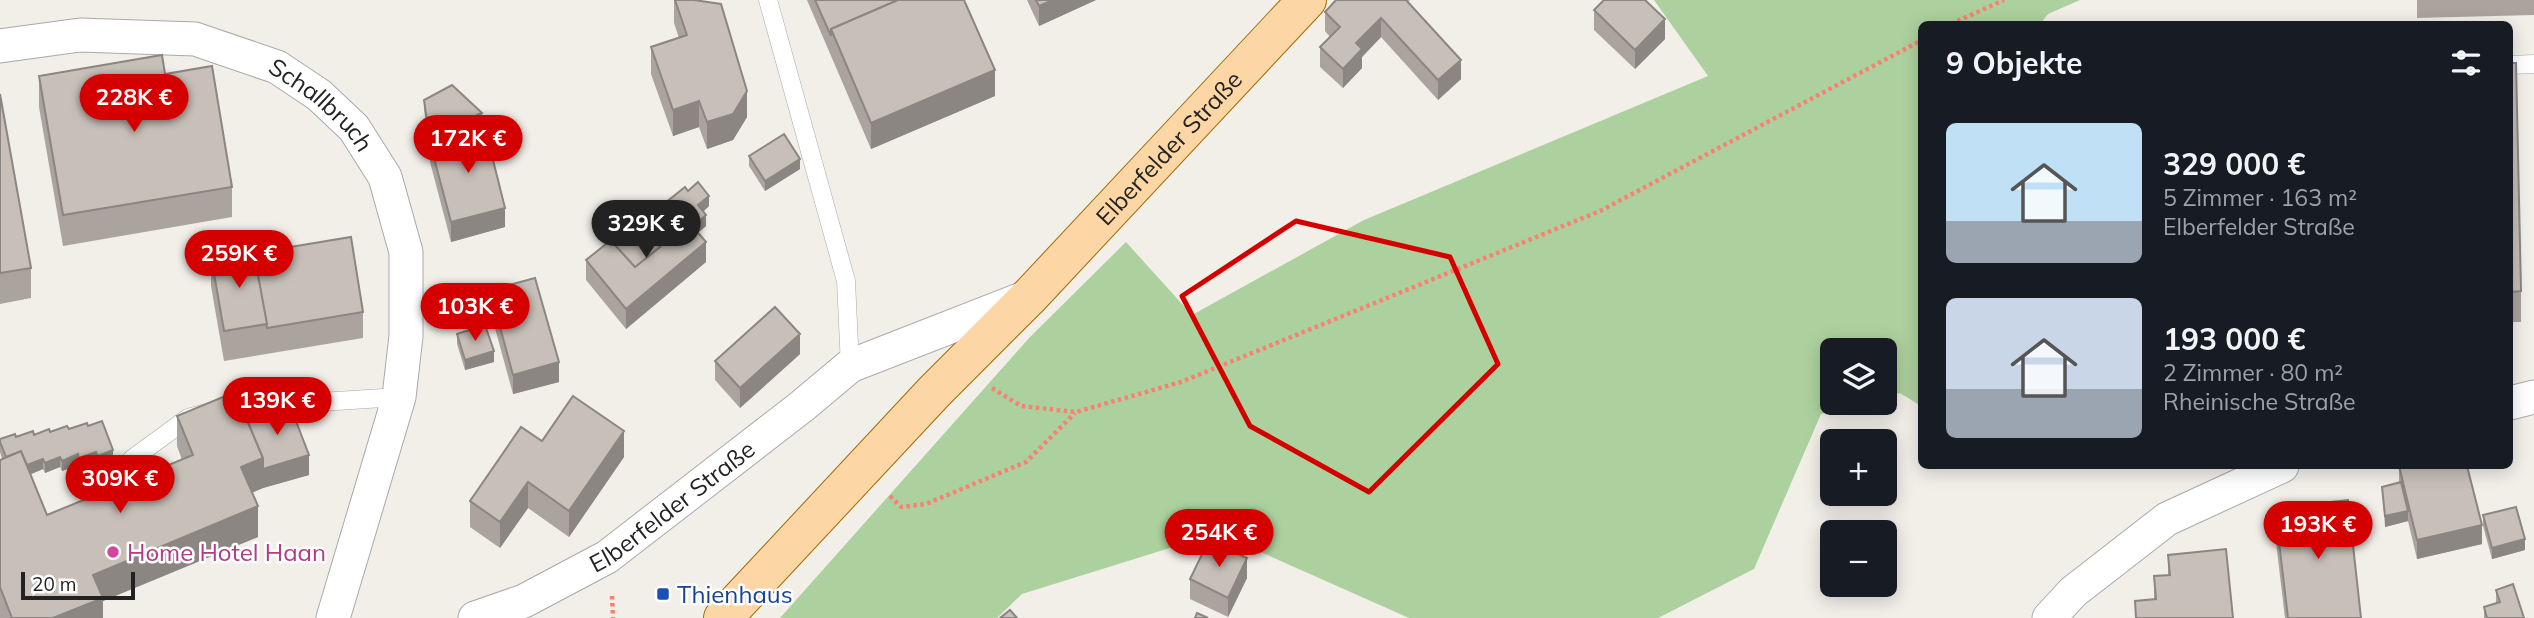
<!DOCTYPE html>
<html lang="de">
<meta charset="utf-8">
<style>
:root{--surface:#171b24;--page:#20242c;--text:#f1f3f6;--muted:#9ea1a6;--accent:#d40000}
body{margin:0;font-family:Mulish,sans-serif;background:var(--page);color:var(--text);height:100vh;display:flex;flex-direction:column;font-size:26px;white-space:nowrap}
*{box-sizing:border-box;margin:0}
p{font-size:23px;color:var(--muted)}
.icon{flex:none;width:38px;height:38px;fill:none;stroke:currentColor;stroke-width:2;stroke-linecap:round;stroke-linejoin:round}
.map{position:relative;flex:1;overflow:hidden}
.details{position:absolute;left:1918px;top:21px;width:595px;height:448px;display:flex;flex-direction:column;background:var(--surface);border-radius:10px;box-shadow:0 4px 18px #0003}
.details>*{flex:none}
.fabs{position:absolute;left:1820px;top:338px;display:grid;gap:14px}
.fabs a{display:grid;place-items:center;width:77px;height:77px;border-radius:10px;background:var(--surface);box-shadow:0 4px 18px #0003;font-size:35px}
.scale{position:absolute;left:21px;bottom:18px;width:114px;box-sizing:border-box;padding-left:7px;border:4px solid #222;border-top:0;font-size:19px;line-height:24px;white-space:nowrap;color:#222;-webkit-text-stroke:5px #fff;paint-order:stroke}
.price{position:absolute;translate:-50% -60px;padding:0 16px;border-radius:24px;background:var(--accent);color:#fff;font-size:23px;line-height:46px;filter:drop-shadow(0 2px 4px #0008)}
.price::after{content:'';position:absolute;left:50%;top:42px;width:21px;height:16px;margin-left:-10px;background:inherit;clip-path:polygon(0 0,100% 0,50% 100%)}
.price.current{background:#222;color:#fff}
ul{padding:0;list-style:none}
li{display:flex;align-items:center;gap:21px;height:175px;padding:0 28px}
li span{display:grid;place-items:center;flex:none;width:196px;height:140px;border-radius:10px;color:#555}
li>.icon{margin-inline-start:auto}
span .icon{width:84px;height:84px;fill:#fffc;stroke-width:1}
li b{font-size:30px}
h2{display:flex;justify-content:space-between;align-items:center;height:84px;padding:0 28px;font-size:30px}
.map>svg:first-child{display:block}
.forest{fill:#add19e}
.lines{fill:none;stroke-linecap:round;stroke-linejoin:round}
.service-casing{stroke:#a9a9a9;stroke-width:19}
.minor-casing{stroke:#a9a9a9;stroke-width:35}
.primary-casing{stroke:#a06b00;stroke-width:40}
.path{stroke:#fa8072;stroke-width:4.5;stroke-dasharray:3.5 3.5;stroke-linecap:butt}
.service{stroke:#fff;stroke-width:18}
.minor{stroke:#fff;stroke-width:33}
.primary{stroke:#fcd6a4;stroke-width:38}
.wall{fill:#aba49e}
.shaded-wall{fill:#8b8681}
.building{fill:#c7bfb8;stroke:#8b8681;stroke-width:2}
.marked{fill:none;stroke:#d40000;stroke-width:5;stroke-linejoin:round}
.hotel-dot{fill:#d1479c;stroke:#fff;stroke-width:2.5}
.transit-dot{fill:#1a4fb4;stroke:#fff;stroke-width:2.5}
.labels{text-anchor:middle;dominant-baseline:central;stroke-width:5;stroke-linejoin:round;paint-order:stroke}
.street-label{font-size:24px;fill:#222;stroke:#fff}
.hotel-label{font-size:24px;fill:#b23c85;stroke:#fff;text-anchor:start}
.transit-label{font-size:24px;fill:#164399;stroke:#fff;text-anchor:start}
</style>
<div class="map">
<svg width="2534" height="618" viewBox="0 0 2534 618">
<rect width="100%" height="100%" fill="#f2efe9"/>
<path class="forest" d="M1654,0h426l-32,14 -8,10h-118l-1,382 -21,-13 -15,4v-47h-53v52l32,1 -43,11 -67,155 -96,49h-249l-191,-85 -196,61 -25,24h-217l250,-281 96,-95 66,73 172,-95 344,-144z"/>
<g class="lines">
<defs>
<g id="service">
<path d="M768,0l78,281 4,85"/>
<path d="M2510,65l24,-1"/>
<path d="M132,459l56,-41 37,-10 174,-11"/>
</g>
<g id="minor">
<path id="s1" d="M0,46l80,-11 115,4 82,28 42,28 35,33 31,49 21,75v84l-7,61 -66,221"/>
<path d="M2510,403l24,-6"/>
<path id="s2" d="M475,618l49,-17 83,-44 194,-150 49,-41 177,-69"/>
<path d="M2049,618l24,-26 94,-73 115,-53"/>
</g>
<g id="primary">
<path id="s3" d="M723,618l211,-226 96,-96 277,-296"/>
</g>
</defs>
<use href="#service" class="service-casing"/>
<use href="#minor" class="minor-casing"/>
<use href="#primary" class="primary-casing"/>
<g class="path">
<path d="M1951,24l53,-24"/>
<path d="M992,388l29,18 55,6 105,-30 419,-171 322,-171"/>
<path d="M890,496l11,11 25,-3 100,-42 49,-49"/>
<path d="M612,596l1,22"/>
</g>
<use href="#service" class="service"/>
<use href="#minor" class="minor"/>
<use href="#primary" class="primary"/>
</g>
<g class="wall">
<path d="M674,0h20l53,117 -14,23 -26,9 -8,-22 -26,9 -22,-62v-27l28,-9 -5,-15z"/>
<path d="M807,0h157l31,96 -124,53z"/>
<path d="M1027,0h69l-57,26z"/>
<path d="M1410,0l-2,2 53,77 -23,21 -57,-63 -19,20v11l-19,20 -23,-21v-20l10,-10 -5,-6v-19z"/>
<path d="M2417,0h117v15l-117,3z"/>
<path d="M1594,10l71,29 -30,30 -41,-39z"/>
<path d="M2510,63l11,228v31h-11z"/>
<path d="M165,74l67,113v30l-169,29 -24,-139v-31z"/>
<path d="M0,94l31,174v30l-31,6z"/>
<path d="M424,100l58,23 -38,16 61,88 -54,15 -21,-80v-17l-6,-35z"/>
<path d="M749,156l51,13 -35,22 -16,-25z"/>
<path d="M688,191l21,15 -6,6 3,14 -8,7 8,29 -80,67 -40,-49v-20l62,-26v-10l11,-9v-7z"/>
<path d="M254,253l109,59v26l-139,23 -13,-75v-30z"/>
<path d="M490,290l69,92 -46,12 -23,-84z"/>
<path d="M457,334l37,28 -29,8 -8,-26z"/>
<path d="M800,354l-60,54 -25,-28v-19z"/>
<path d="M245,415l64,60 -46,13 -11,5 6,44 -155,64v17h-103v-158l2,-1 -2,-7v-13l88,-13 25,35 -15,6 -2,-5 -17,7 -1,-4 -16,6 -2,-4 -15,6 -2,-4 -13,5 17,41 135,-55 -5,-14v-30z"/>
<path d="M542,441l82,16 -55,80 -41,-29 -28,40 -30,-21v-26z"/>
<path d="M2399,466l83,78 -65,15 -9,-38 -23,6 -3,-40 17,-4z"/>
<path d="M2275,508l86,110h-76l-10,-84z"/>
<path d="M2483,515l42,35 -33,9 -9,-33z"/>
<path d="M2168,555l65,63h-98v-17l19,-1v-24l14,-1z"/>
<path d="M1247,578l-19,39 -38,-18v-20z"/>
<path d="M2496,590l28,28h-40v-11l12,-4z"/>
</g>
<g class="shaded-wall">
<path d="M1053,0h43l-57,26v-20z"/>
<path d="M1381,18v19l-19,20v11l-19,20v-19l13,-26z"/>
<path d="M1665,19v20l-30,30v-19z"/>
<path d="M1461,60v19l-23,21v-20z"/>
<path d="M995,70v26l-124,53v-26z"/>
<path d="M747,91v26l-14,23 -26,9v-27z"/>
<path d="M699,101v26l-26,9v-26z"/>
<path d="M482,113v10l-53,22v-10z"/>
<path d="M800,159v10l-35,22v-10z"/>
<path d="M709,196v10l-11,10v-11z"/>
<path d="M505,208v19l-54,15v-20z"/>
<path d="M706,215v11l-24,20v-10z"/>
<path d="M706,242v20l-80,67v-20z"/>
<path d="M800,334v20l-60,54v-20z"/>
<path d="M494,351v11l-29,8v-10z"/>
<path d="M559,362v20l-46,12v-19z"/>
<path d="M624,431v26l-55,80v-26z"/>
<path d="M113,450v11l-15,6v-11z"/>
<path d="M96,452v10l-17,7v-11z"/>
<path d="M78,454v11l-16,6v-10z"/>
<path d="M309,455v20l-46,13 -22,9v-30l22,-9z"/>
<path d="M60,457v10l-15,6v-10z"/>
<path d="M43,459v10l-16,7v-11z"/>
<path d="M528,482v26l-28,40v-26z"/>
<path d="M258,506v31l-155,64v17h-50l40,-43z"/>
<path d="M2408,511v10l-23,6v-11z"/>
<path d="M2482,525v19l-65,15v-19z"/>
<path d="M2525,539v11l-33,9v-11z"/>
<path d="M1247,558v20l-19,39v-19z"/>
</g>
<g class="building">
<path d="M675,0h19l27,4 26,87 -14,23 -26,8 -8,-21 -26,9 -22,-63 36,-12z"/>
<path d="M815,0h83l-67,29v7z"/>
<path d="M898,0h66l31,70 -124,53 -40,-94z"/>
<path d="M1036,0h17l-14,6z"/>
<path d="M1336,0h70l55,60 -23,20 -57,-62 -25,25 6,6 -19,20 -23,-22 20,-20 -15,-15z"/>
<path d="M1604,0h41l20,19 -30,31 -41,-40z"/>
<path d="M162,55l3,19 47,-8 20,121 -169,28 -24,-139z"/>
<path d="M2510,63h6l5,228 -11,1z"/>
<path d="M452,85l30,28 -53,22 -5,-35z"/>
<path d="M0,94l31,174 -31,5z"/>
<path d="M485,128l20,80 -54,14 -21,-79z"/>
<path d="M784,134l16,25 -35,22 -16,-25z"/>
<path d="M698,182l11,14 -11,9 8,10 -13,12 -5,-6 -6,6 -15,-19 -5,4 -3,-4 26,-21 3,4z"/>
<path d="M667,208l15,19 6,-6 18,21 -80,67 -40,-49 25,-20 24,27 29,-24 -16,-19z"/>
<path d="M640,224l20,23 -25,20 -20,-22z"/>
<path d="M351,237l12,75 -96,16 -13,-75z"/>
<path d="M253,248l14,76 -43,7 -13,-75z"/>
<path d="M535,278l24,84 -46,13 -23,-85z"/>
<path d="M775,307l25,27 -60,54 -25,-27z"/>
<path d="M485,325l9,26 -29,9 -8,-26z"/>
<path d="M235,392l28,66 -22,9 17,39 -165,69 10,23 -50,20h-41l-12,-31v-127l21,-9 26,64 146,-60 -16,-39z"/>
<path d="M573,396l51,35 -55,80 -41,-29 -28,40 -30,-21 51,-74 21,14z"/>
<path d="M291,408l18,47 -46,14v-11l-18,-43z"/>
<path d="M102,421l11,29 -15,6 -2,-4 -17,6 -1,-4 -16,7 -2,-4 -15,6 -2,-4 -16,6 -6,-14 -15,6 -6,-15v-3l15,-5 1,3 17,-6 1,4 15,-6 1,3 17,-6 2,3 18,-6 1,3z"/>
<path d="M2399,466h68l15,59 -65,15z"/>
<path d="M2401,482l7,29 -23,5 -3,-29z"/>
<path d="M2348,500l13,118h-73l-13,-110z"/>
<path d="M2516,507l9,32 -33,9 -9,-33z"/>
<path d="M1209,540l38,18 -19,40 -38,-19z"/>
<path d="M2226,549l7,69h-97l-1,-17 21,-2 -2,-23 16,-1 -2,-20z"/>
<path d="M2513,584l11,34h-37l-3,-11 16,-5 -4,-12z"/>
<path d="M1010,610l7,8h-17z"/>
<path d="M1197,613l11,5h-13z"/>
</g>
<path class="marked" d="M1296,221l154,36 48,107 -129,128 -119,-66 -68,-130z"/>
<circle class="hotel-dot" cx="113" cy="552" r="7"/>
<rect class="transit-dot" x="656" y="587" width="14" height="14" rx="3.5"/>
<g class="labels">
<g class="street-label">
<text stroke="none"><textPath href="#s1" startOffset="341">Schallbruch</textPath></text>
<text stroke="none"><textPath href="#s3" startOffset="648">Elberfelder Straße</textPath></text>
<text stroke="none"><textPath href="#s2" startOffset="228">Elberfelder Straße</textPath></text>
</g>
<g class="hotel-label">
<text x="127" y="552">Home Hotel Haan</text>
</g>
<g class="transit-label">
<text x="677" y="594">Thienhaus</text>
</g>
</g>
</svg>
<div class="fabs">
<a><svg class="icon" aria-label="layers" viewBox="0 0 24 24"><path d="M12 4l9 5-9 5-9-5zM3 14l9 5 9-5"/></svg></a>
<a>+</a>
<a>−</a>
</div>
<div class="scale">20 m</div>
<b class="price" style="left:134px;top:134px">228K €</b>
<b class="price" style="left:468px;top:175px">172K €</b>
<b class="price current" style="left:646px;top:260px">329K €</b>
<b class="price" style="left:239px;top:290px">259K €</b>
<b class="price" style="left:475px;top:343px">103K €</b>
<b class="price" style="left:277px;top:437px">139K €</b>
<b class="price" style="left:120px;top:515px">309K €</b>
<b class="price" style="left:2318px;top:561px">193K €</b>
<b class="price" style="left:1219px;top:569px">254K €</b>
<section class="details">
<h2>9 Objekte<svg class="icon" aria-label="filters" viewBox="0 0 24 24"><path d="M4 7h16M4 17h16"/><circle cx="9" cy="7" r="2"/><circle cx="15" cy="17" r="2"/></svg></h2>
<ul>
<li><span style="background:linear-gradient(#bfe0f5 70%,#9aa5b1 0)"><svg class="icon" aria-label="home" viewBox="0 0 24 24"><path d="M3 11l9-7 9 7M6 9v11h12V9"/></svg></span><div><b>329 000 €</b><p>5 Zimmer · 163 m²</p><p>Elberfelder Straße</p></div></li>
<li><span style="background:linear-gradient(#c9d6e8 65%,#9aa5b1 0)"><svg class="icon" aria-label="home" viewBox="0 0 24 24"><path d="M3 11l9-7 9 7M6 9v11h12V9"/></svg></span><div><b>193 000 €</b><p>2 Zimmer · 80 m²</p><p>Rheinische Straße</p></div></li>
</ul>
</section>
</div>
